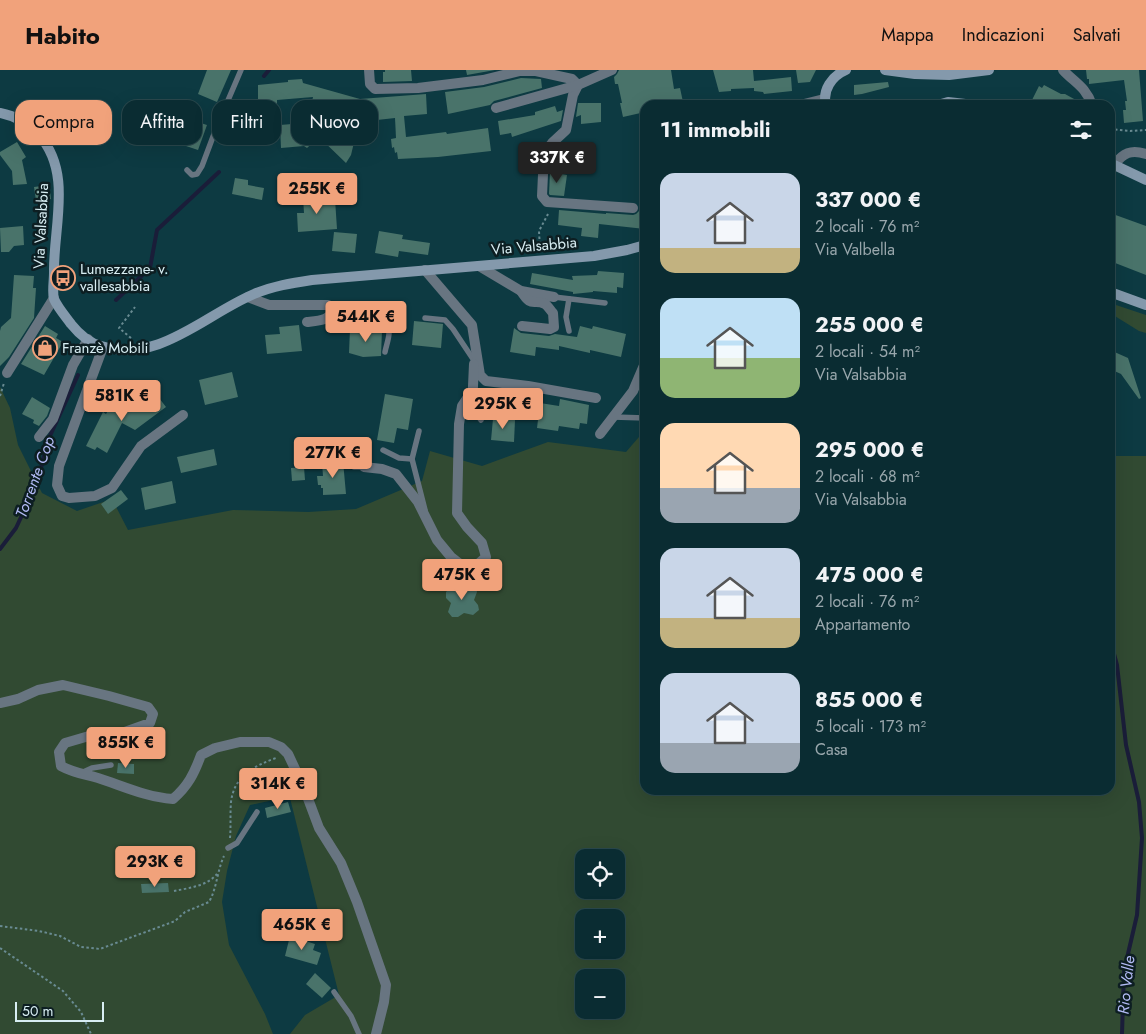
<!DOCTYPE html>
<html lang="it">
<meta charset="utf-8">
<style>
:root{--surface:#0a2c32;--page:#18383e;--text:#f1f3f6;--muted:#99a7ac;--line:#2a484d;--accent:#f1a27b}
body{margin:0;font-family:Jost,sans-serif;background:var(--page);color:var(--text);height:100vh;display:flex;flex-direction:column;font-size:19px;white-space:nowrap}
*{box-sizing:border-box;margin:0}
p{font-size:16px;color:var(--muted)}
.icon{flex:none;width:28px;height:28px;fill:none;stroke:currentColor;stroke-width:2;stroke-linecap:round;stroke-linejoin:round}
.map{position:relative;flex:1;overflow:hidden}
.panel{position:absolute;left:640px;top:30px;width:475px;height:695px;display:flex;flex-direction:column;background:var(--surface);border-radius:15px;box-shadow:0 5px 20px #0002,0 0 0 1px var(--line)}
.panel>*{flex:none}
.hud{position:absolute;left:15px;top:30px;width:475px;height:45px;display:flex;gap:10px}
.buttons{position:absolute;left:575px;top:779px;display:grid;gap:10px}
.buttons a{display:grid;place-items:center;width:50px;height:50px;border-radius:10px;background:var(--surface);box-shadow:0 5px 20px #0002,0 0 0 1px var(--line);font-size:25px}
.scale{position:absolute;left:15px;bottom:12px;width:89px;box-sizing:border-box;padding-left:5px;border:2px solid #d8eef3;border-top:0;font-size:14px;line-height:18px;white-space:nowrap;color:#d8eef3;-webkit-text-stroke:4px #0d1e22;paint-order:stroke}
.price{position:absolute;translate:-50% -42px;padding:0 11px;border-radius:5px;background:var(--accent);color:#111;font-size:16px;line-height:32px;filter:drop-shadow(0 1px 2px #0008)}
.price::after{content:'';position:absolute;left:50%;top:30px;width:15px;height:11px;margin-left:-8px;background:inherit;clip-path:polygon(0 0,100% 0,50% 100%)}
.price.on{background:#222;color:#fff}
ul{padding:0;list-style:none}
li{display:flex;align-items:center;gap:15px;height:125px;padding:0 20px}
li span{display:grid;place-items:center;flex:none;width:140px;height:100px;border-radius:15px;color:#555}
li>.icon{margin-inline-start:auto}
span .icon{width:60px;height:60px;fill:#fffc;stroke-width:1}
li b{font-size:21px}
h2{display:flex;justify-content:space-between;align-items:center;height:60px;padding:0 20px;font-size:21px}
.pill{padding:0 18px;border-radius:15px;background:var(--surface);box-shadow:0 5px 20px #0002,0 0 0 1px var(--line);font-size:18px;line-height:45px}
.pill.on{background:var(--accent);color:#111}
header{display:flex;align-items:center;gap:30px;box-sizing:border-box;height:70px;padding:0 25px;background:var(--accent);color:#111}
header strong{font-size:24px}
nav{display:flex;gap:28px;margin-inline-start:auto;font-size:18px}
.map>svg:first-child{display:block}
.green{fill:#314a32;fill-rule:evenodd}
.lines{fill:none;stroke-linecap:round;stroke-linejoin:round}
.stream{stroke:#1a1d39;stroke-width:4}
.building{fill:#49736a}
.path{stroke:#698b92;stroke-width:2;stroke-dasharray:2.5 2.5;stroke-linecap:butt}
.lane{stroke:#687581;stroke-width:5.5}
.street{stroke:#687581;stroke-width:10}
.secondary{stroke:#8499ac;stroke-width:10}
.labels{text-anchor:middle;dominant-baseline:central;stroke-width:5;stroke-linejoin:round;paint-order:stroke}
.street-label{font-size:15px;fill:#d8eef3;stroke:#0d1e22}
.poi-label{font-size:15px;fill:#d8eef3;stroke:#0d1e22;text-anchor:start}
.water-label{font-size:16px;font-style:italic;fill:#b2baf4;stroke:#0d1e22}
</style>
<header>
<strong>Habito</strong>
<nav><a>Mappa</a><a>Indicazioni</a><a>Salvati</a></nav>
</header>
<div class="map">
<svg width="1146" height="964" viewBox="0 0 1146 964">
<rect width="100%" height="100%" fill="#0d3a42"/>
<g class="green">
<path d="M1110,233l36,12v18l-7,-2 -29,-18z"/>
<path d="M0,317l10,21 8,37 24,48 35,18 35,-12 16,31 105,-20 75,2 48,-3 66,-28 8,-30 52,15 66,-24 78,10 19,-22v360h465v-335l1,1h35v578h-856l15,-19 34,-20 -49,-197 -12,1 -28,6 -14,31 -9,35 -5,31 7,43 36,69 8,20h-273zM584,788h32v32h-32zM584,848h32v32h-32zM584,908h32v32h-32z"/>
</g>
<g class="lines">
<g class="stream">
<path d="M264,6l5,-6"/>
<path d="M116,230l34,-32 7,-38 62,-58"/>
<path d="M0,479l16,-21 21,-45 12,-45 29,-63"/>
<path d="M1110,569l7,26 9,80 13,57 3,36 -5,77 -13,56 -2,63"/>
</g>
</g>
<g class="building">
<path d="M207,0h24l-14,32 -19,-8z"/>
<path d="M385,0h26l1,11 -29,1v-10h2z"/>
<path d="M466,0h29l-28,5z"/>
<path d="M619,0h52l3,19 6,-1 3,14 -7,1 1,2h-32v7l-22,5 -3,-14h2l-4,-19h-3l-1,-7 3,-3z"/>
<path d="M713,0h40l1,11 37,-4 1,14 -28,3 -1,-2 -9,-1v-3l-23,1v2l-12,1z"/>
<path d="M796,0h20l-6,12 -12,1z"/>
<path d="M1086,0h53l4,51 -19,2 -1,-13h3l-1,-9h2l-3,-21 -35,4v-5h-2z"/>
<path d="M521,8l20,1 1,9 -48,13 -4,4 -42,9 -3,-22 39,-5z"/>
<path d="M302,9l1,4 57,16 66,-5 1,20 -23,2 2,21 40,-5 1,2 41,-6 3,23 -53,6 -40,2 -1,-7 -2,1 -1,-6 -2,1 -1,-9 5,-1 -1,-20 -36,4 -8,33 -5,8 -27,-26 -12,11 -3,-2 -23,2 -1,-23 24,-2 15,-15 -8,-2 2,-9 -36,3v4l-19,3v-22l30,-3v-2z"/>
<path d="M888,12l1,5 -27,7 -8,1v-10z"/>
<path d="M1044,15l17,9h4l20,11h-44l-9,-5 7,-14 3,2z"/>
<path d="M578,33h23v19l-20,2v-9l-5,2z"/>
<path d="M555,36l2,6 6,-2 -2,11 -49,16 -1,-4 -11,2 -2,-14 37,-6v-3z"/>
<path d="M62,38l8,5 -11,14 -7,-4z"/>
<path d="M260,43l4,18 -22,10 -6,-22z"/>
<path d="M185,48l22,7 -9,25 -21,-7z"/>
<path d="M17,72l9,15 -4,3 5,24 -14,1 -1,-14 -12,-16v-3z"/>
<path d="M550,102l17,3 -3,21 -14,-1 -1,-1z"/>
<path d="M235,108l13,2v5l16,3 -2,12 -30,-6z"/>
<path d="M49,115l2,14 -15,2 -2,-14z"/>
<path d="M318,127v4l17,-2 2,30 -39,3 -1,-19h7l-1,-15z"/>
<path d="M559,140l47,4v-1l27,2 3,-1 3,-3h6v18l-46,-5 -1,14 -17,-2 1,-8 -24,-3z"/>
<path d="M1110,143l36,13v49l-36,-14z"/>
<path d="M23,156l1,19 -10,1 -5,6h-8l-1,-24z"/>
<path d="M379,161l24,4 -1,4 28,4 -2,12 -29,-4 -1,6 -23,-4z"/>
<path d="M334,162l23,2 -2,19 -23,-2z"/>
<path d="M598,201l26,2 -1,15 -6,-1v6l-24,-2v1l-20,2v-2l-43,-8 2,-11 41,7 -1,-4 25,-1z"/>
<path d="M14,205l20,1 -1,12h3l-2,30 -25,39 -9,9v-35l1,-4 10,-9z"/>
<path d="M414,251l29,3 -2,24 -29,-3z"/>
<path d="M299,255l3,26 -35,3 -2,-19 15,-1 -1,-7z"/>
<path d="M45,256l13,8 -2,4 7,4 -19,33 -23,-11z"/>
<path d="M580,256l12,3 1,-3 33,8 -5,23 -31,-7v3l-31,-7v4l-23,-3 -1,9 -25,-4 4,-24 7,5 28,3 6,-2 22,3z"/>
<path d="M350,259l32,1 -1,26 -18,1 -14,-4z"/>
<path d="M1110,280l18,8 13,40 -2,1 -18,-25 -11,-5z"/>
<path d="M232,302l6,25 -33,8 -6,-25z"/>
<path d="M156,324l10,13 -31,23 -13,-7 -15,30 -10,-6 -2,3 -9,-4 17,-34 3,2 8,-14 21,12z"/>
<path d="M385,324l28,5 -5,31 -11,-2 -3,15 -17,-3z"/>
<path d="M32,327l18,11 -3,8 -8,10 -6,-3 1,-3 -12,-6z"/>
<path d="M560,329l29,6 -2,19 -7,-1 -1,6 -20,-3 -1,5 -21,-3 3,-25 19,3z"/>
<path d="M493,349l22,1 -1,22 -23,-2z"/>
<path d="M214,379l3,16 -36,8 -4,-16z"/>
<path d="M343,391l3,33 -23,1v-7h-2v-3h-3l-1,-9h6l-1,-13z"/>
<path d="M304,397l1,13 -13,1 -1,-13z"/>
<path d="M172,411l4,22 -31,7 -4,-22z"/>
<path d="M121,420l7,9 -20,15 -7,-10z"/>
<path d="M467,516h6l3,2 1,4 -3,8 4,5 1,5 -6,5 -9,-2 -6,4h-6l-4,-5 3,-9 -5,-5v-6l4,-4 12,2z"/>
<path d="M118,693l16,1v10l-17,-1z"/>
<path d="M288,732l3,10 -24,6 -2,-10z"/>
<path d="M168,813l1,9 -27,1 -1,-9z"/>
<path d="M290,866l25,8 -2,6 8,3 -4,12 -32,-9z"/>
<path d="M315,903l16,15 -9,10 -16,-14z"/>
</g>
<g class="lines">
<g class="path">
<path d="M1110,59l20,2 16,-1"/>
<path d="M540,179l-1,-18 9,-17"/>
<path d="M131,268l-12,-10 16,-21"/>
<path d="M0,326l4,-13"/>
<path d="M230,768c1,-12 0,-24 1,-36 3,-26 23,-36 45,-44"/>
<path d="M174,821c15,-3 33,-5 43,-17"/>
<path d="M0,856l39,5 21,5 21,11 19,2 75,-28 10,-9 24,-10c8,-14 8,-31 15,-46"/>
<path d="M0,878l63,43 18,21 10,22"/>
</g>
<g class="lane">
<path d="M48,76l19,-21"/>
<path d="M187,100l5,5 5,-1 5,-8 15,-40 24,-56"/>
<path d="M554,227l51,6"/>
<path d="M569,229l-3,18 3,14"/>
<path d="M331,236c22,-1 60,-5 58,27 0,6 -3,13 -4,19"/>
<path d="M425,248l20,2 8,9 22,33"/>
<path d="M472,338l9,12"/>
<path d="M613,347l32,1"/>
<path d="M419,361l-7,28 13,51"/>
<path d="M383,380l16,8 13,1"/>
<path d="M354,397h10"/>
<path d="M81,703l11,-5 19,-3"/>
<path d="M228,778l9,-5 20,-31"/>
<path d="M334,922l17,24 8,18"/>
</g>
<g class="street">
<path d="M369,0l1,14 5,5 43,-1 65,-8 37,-9h16l36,8 6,6 -5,10 -7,35 -14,13 -8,10 -2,43 5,6 86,6"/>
<path d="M1063,0c12,13 23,17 29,35"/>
<path d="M792,35l12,-1 20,-5"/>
<path d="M496,38l82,-23 34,-15"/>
<path d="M1114,95c9,-12 17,-16 32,-11"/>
<path d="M479,196l42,25 33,6"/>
<path d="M425,200l47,55 8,50 6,6 42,5 68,12"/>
<path d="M521,221c11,18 12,7 24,13 3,2 6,7 8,9l1,14 -4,2 -28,-3"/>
<path d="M248,227l21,8h59l5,3c-1,13 -16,13 -26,14"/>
<path d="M103,277l-44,119 -2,19 5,11 7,2 26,-2 17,-8 29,-42 42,-31"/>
<path d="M7,303l47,-75"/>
<path d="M472,338l2,-44"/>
<path d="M600,364l33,-43 12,-28"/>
<path d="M39,367l14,-18 20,-54 15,-26"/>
<path d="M364,397l18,2 14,5 22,28 19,38 14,17 13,10 13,-2 9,-8 -4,-14 -15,-16 -10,-14 2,-89 3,-18 10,-15"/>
<path d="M0,633l18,-4 20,-9 25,-5 46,11 39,11 5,7 -3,9 -28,10 -33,3 -24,7 -6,9 2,14c13,7 23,8 37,12 25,8 48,19 75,21 15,-13 21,-25 28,-44l14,-7 25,-6h29l12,5 7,7 16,34 15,40 22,35 16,39 29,83 -2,17 -8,32"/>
</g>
<g class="secondary">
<path d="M885,0l30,4 34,1 40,-5"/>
<path d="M826,35c-4,-15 6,-29 20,-35"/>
<path d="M938,35l10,-3 26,3"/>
<path d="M0,43c15,3 29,11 39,22 34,38 14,92 15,138 0,8 -2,19 0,26 4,9 12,18 17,25 8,10 19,19 30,22 58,18 103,-31 153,-52 19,-8 38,-11 58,-14l282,-24 33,-6 18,-5"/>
<path d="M1110,93l36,17"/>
<path d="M1110,222l36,13"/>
</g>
</g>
<defs>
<symbol id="bus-ring" viewBox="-11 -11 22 22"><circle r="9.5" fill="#0d1e22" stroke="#f1a27b" stroke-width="1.5"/><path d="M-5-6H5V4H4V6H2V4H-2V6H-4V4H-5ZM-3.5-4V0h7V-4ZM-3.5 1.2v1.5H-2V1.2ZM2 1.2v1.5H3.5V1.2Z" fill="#f1a27b"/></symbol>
<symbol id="shop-ring" viewBox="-11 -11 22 22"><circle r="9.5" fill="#0d1e22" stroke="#f1a27b" stroke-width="1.5"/><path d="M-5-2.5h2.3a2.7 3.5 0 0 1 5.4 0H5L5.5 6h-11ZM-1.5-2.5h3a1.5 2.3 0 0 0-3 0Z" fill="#f1a27b"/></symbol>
</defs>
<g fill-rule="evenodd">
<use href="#bus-ring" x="49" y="194" width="28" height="28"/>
<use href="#shop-ring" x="31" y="264" width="28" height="28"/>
</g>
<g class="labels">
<g class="street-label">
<text transform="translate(41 156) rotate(-87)">Via Valsabbia</text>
<text transform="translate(534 176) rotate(-5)">Via Valsabbia</text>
</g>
<g class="poi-label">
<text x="80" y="199">Lumezzane- v.<tspan x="80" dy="17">vallesabbia</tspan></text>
<text x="62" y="278">Franzè Mobili</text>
</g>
<g class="water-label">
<text transform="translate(35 407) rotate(-70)">Torrente Cop</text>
<text transform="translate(1126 915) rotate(-84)">Rio Valle</text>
</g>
</g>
</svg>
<div class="buttons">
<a><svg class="icon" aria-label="locate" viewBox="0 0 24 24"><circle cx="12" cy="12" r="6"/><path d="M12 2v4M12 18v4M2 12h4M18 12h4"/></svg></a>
<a>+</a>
<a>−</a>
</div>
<div class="scale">50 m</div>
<b class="price on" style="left:557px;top:114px">337K €</b>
<b class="price" style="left:317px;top:145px">255K €</b>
<b class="price" style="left:366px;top:273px">544K €</b>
<b class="price" style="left:122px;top:352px">581K €</b>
<b class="price" style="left:503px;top:360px">295K €</b>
<b class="price" style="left:333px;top:409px">277K €</b>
<b class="price" style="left:462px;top:531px">475K €</b>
<b class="price" style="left:126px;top:699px">855K €</b>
<b class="price" style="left:278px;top:740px">314K €</b>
<b class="price" style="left:155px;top:818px">293K €</b>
<b class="price" style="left:302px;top:881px">465K €</b>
<div class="hud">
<a class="pill on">Compra</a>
<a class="pill">Affitta</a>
<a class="pill">Filtri</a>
<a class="pill">Nuovo</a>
</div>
<section class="panel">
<h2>11 immobili<svg class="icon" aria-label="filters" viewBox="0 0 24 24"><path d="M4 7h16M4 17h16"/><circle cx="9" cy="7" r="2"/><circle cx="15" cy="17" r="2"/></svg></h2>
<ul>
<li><span style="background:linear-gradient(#c9d6e8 75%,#c2b280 0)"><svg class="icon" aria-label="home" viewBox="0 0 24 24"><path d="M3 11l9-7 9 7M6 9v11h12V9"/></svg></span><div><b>337 000 €</b><p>2 locali · 76 m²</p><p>Via Valbella</p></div></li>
<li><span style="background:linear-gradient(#bfe0f5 60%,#8fb573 0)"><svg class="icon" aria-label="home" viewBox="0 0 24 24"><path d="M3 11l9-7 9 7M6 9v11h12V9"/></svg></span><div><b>255 000 €</b><p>2 locali · 54 m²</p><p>Via Valsabbia</p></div></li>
<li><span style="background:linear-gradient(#ffd9b3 65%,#9aa5b1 0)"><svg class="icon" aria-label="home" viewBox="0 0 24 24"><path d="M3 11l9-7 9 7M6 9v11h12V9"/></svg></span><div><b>295 000 €</b><p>2 locali · 68 m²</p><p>Via Valsabbia</p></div></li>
<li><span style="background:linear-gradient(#c9d6e8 70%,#c2b280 0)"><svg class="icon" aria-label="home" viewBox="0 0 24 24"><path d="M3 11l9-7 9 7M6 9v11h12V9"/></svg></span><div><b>475 000 €</b><p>2 locali · 76 m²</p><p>Appartamento</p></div></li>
<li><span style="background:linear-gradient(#c9d6e8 70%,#9aa5b1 0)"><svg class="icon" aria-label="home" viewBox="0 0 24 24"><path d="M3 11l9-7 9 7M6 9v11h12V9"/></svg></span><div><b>855 000 €</b><p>5 locali · 173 m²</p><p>Casa</p></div></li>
</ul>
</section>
</div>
